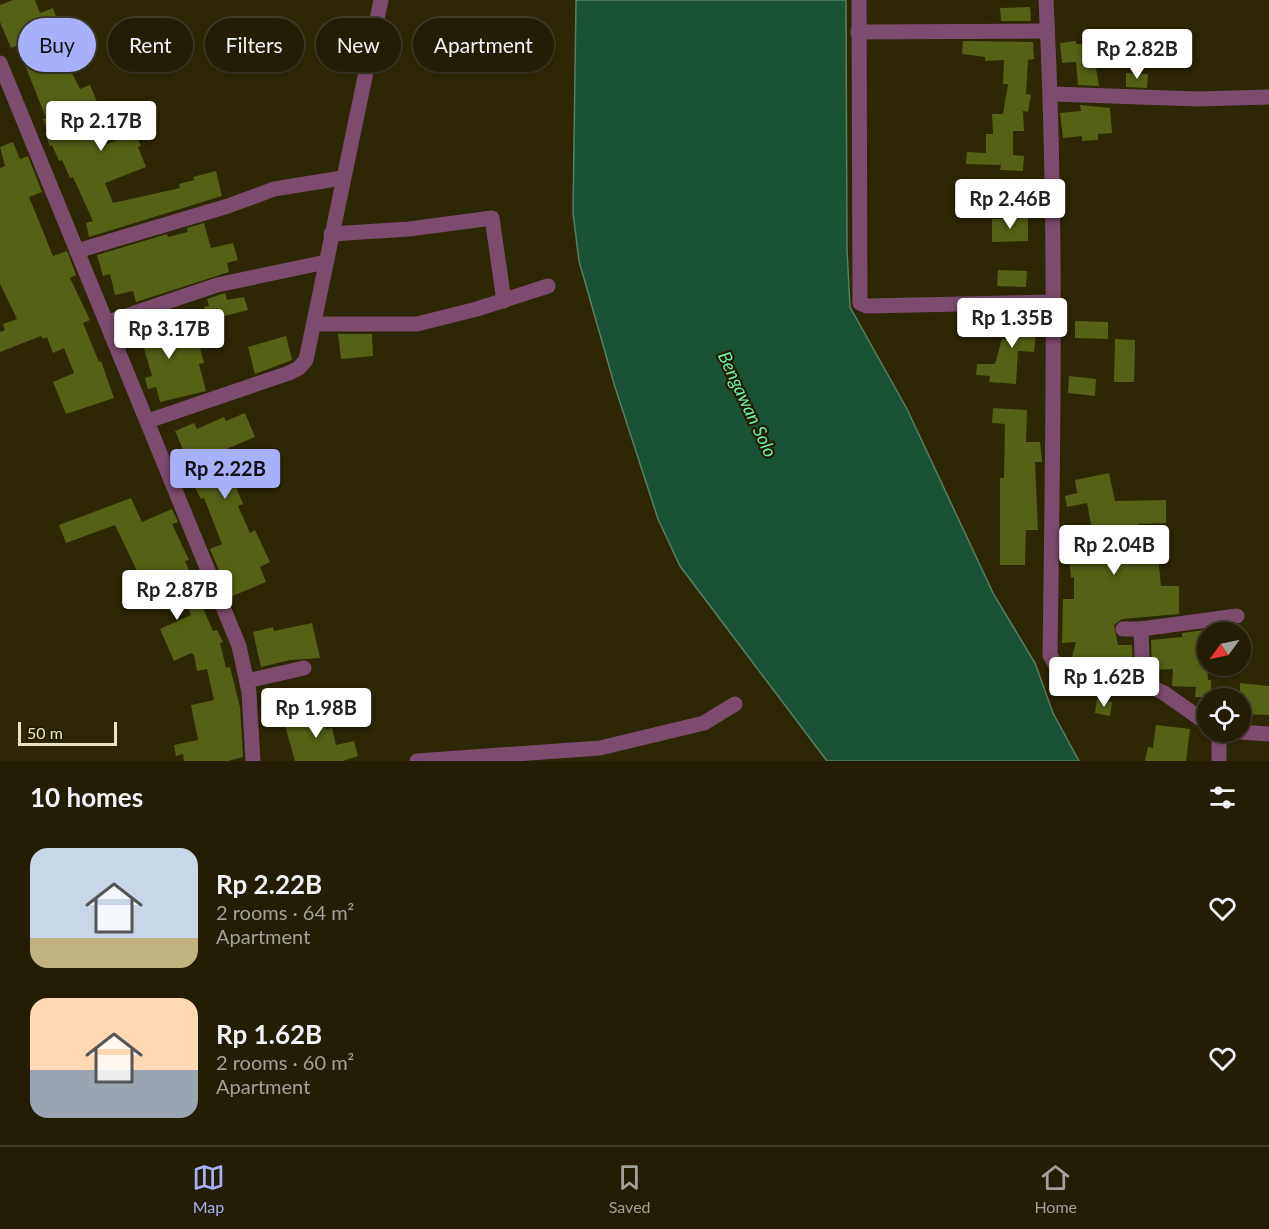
<!DOCTYPE html>
<meta charset="utf-8">
<style>
:root{--surface:#221d03;--page:#2e2a12;--text:#f1f3f6;--muted:#a2a29a;--line:#3f3b25;--accent:#a8b0fc}
body{margin:0;font-family:Lato,sans-serif;background:var(--page);color:var(--text);height:100vh;display:flex;flex-direction:column;font-size:22px;white-space:nowrap}
*{box-sizing:border-box;margin:0}
p{font-size:20px;color:var(--muted)}
.icon{flex:none;width:33px;height:33px;fill:none;stroke:currentColor;stroke-width:2;stroke-linecap:round;stroke-linejoin:round}
.map{position:relative;height:761px;overflow:hidden}
.details{display:flex;flex-direction:column;background:var(--surface);flex:1}
.details>*{flex:none}
.top-card{position:absolute;left:18px;top:18px;width:600px;height:54px;display:flex;gap:12px}
.needle{width:39px;rotate:237deg}
.fabs{position:absolute;left:1197px;top:622px;display:grid;gap:12px}
.fabs a{display:grid;place-items:center;width:54px;height:54px;border-radius:50%;background:var(--surface);box-shadow:0 2px 4px #0004,0 0 0 2px var(--line);font-size:30px}
.scale{position:absolute;left:18px;bottom:15px;width:99px;box-sizing:border-box;padding-left:6px;border:3px solid #eae4c4;border-top:0;font-size:16px;line-height:21px;white-space:nowrap;color:#eae4c4;-webkit-text-stroke:4px #231d00;paint-order:stroke}
.price{position:absolute;translate:-50% -51px;padding:0 14px;border-radius:6px;background:#fff;color:#222;font-size:20px;line-height:39px;filter:drop-shadow(0 2px 3px #0008)}
.price::after{content:'';position:absolute;left:50%;top:36px;width:18px;height:14px;margin-left:-9px;background:inherit;clip-path:polygon(0 0,100% 0,50% 100%)}
.price.on{background:var(--accent);color:#111}
ul{padding:0;list-style:none}
li{display:flex;align-items:center;gap:18px;height:150px;padding:0 30px}
li span{display:grid;place-items:center;flex:none;width:168px;height:120px;border-radius:18px;color:#555}
li>.icon{margin-inline-start:auto}
span .icon{width:72px;height:72px;fill:#fffc;stroke-width:1}
li b{font-size:26px}
h2{display:flex;justify-content:space-between;align-items:center;height:72px;padding:0 30px;font-size:26px}
.tag{padding:0 21px;border-radius:27px;background:var(--surface);box-shadow:0 2px 4px #0004,0 0 0 2px var(--line);font-size:21px;line-height:54px}
.tag.on{background:var(--accent);color:#111}
.dock{display:flex;justify-content:space-around;align-items:center;height:84px;border-top:2px solid var(--line);background:var(--surface);font-size:16px;color:var(--muted)}
.dock a{display:grid;justify-items:center;gap:3px}
.dock .on{color:var(--accent)}
.map>svg:first-child{display:block}
.water{fill:#1a5236;stroke:#587e61;stroke-width:1.5}
.building{fill:#556215}
.lines{fill:none;stroke-linecap:round;stroke-linejoin:round}
.minor{stroke:#7d4b6e;stroke-width:15}
.labels{text-anchor:middle;dominant-baseline:central;stroke-width:4.5;stroke-linejoin:round;paint-order:stroke}
.water-label{font-size:18px;font-style:italic;fill:#6cf3af;stroke:#231d00}
</style>
<div class="map">
<svg width="1269" height="761" viewBox="0 0 1269 761">
<rect width="100%" height="100%" fill="#2d2704"/>
<path class="water" d="M576,0h270l1,249 3,58 57,102 87,186 41,68 18,50 26,48h-252l-147,-195 -22,-47 -43,-132 -36,-126 -6,-48z"/>
<g class="building">
<path d="M13,0h22l5,13 13,-5 5,14 -35,15 2,5 -14,6 -11,-26v-17z"/>
<path d="M1030,7l1,14h-30l-1,-13z"/>
<path d="M963,41l70,1 1,17 -6,1 -2,34 5,1 -3,17 -5,-1 1,20h-11v24l11,1 -1,15 -23,-1 1,-5 -35,-1 1,-12 19,1v-19h7l-1,-20h11l5,-30h-5l1,-24 -19,1v-4l-23,-3z"/>
<path d="M1076,41v3h44v18h-25l4,24 -21,-1 -2,-23 -14,1 -2,-20z"/>
<path d="M53,48l6,15 7,-2 14,28 10,-4 8,19 -9,4 18,36 28,-11 6,13 -3,1 8,20 -41,16 8,20 67,-15 -1,-4 15,-4 -1,-3 23,-6 6,25 -133,41 -3,-14 7,-2 -20,-44 -3,1 -8,-18 -3,1 -7,-16 -2,1 -5,-12 3,-1 -5,-14 3,-1 -23,-58z"/>
<path d="M1126,73l22,1 -1,14 -21,-1z"/>
<path d="M1080,105l30,3 2,25 -14,1v6l-16,1v-5l-19,2 -3,-25 21,-2z"/>
<path d="M13,142l7,17 8,-3 14,36 -13,5 24,59 14,-5 9,24 -6,3 20,42 -7,3 16,39 2,-1 13,37 -48,16 -13,-32 21,-9 -10,-25 -11,5 -6,-16 -4,2 -2,-3 -41,16v-20l5,-2 -2,-6 14,-5 -17,-35v-116l5,-2 -5,-19z"/>
<path d="M1028,218v23l-36,1v-23z"/>
<path d="M204,223l7,25 22,-5 5,17 -11,3 2,9 -93,30 -3,-11 -18,4 -5,-21 -7,2 -6,-21 70,-21 1,3 20,-5 -1,-4z"/>
<path d="M998,270l29,1 -1,16 -29,-1z"/>
<path d="M225,293l2,7 17,-3 4,13 -40,10 -4,-13 5,-1 -2,-7z"/>
<path d="M1008,313h30l-4,39 -16,-1 -2,33 -27,-2 1,-6 -14,-1 1,-11h18l7,-25 6,1z"/>
<path d="M161,314l3,12 7,-2 6,22 21,-6 6,23 -5,1 7,27 -46,11 -4,-15 -8,2 -3,-11 7,-2 -9,-31 -11,3 -2,-23z"/>
<path d="M1075,321l33,1v17l-33,-1z"/>
<path d="M211,331l4,14 -13,3 -4,-14z"/>
<path d="M338,334h34l1,22 -32,3z"/>
<path d="M286,336l6,24 -37,14 -7,-27z"/>
<path d="M1115,339l20,1 -1,42h-20z"/>
<path d="M1069,376l27,3 -1,17 -27,-3z"/>
<path d="M993,408l34,2 -1,32h14l2,20h-7l3,68h-12l-1,35h-25v-87h4l1,-54 -13,-1z"/>
<path d="M245,413l10,24 -31,13 16,36 -4,1 7,17 -5,2 12,27 5,-3 15,32 -10,5 6,15 -36,15 -20,-48 12,-5 -18,-46 -3,1 -15,-28 5,-3 -16,-37 19,-8 3,6 27,-12 2,4z"/>
<path d="M1109,473l6,28 51,-1v23l-28,1 2,23 17,-1 4,40h18v28l-57,5 -8,6 4,20h14l1,26 -62,-10 5,-19 -14,1 1,-44h11v-22l-3,1 -2,-18 28,-3 -10,-54 -20,4 -2,-11 12,-3 -2,-13z"/>
<path d="M131,498l11,24 30,-13 6,13 -6,2 17,36 -4,1 15,35 7,-3 3,9 -8,4 11,25 4,-1 6,12 -3,1 6,25 4,-1 10,40 3,50 -15,4h-44l-1,-7 -7,2 -2,-11 24,-5 -7,-35 23,-5 -7,-31 -10,2 -3,-16 -3,-2 -17,8 -14,-32 31,-14 -8,-19 -27,11 -6,-13 6,-2 -10,-20 -7,3 -24,-50 -49,18 -7,-18z"/>
<path d="M312,623l8,35 -30,2 -29,7 -8,-35 20,-5 1,4z"/>
<path d="M1205,630l3,50h3v17h-16l1,-10 -24,-1 1,-17 -21,1 -1,-30 31,-3v-4z"/>
<path d="M1240,683l29,3v29l-29,-1z"/>
<path d="M1097,699l15,3 -2,14 -15,-3z"/>
<path d="M321,709l5,20 6,-1 4,17 18,-4 4,15 -15,5h-48l-12,-43z"/>
<path d="M1156,725l34,4 -4,32h-41l3,-14 5,1z"/>
</g>
<g class="lines">
<g class="minor">
<path d="M859,0l1,303 7,3 188,-4"/>
<path d="M1046,0c11,218 7,436 4,655l5,9 8,6 80,13 21,10 44,31"/>
<path d="M858,32l189,-1"/>
<path d="M0,63l239,583 10,46 4,69"/>
<path d="M1052,94l146,5 71,-2"/>
<path d="M331,234l78,-5 83,-11 12,83"/>
<path d="M77,251l151,-45 46,-17 68,-11"/>
<path d="M108,322l109,-37 109,-23"/>
<path d="M314,324h103l60,-15 71,-23"/>
<path d="M148,421l141,-48 10,-5 7,-8 75,-360"/>
<path d="M1123,629h18l2,54"/>
<path d="M1141,629l96,-13"/>
<path d="M247,681l57,-13"/>
<path d="M1240,732l29,2"/>
<path d="M417,761l183,-13 104,-25 31,-19"/>
<path d="M1219,761v-29"/>
</g>
</g>
<g class="labels">
<g class="water-label">
<text transform="translate(748 404) rotate(65)">Bengawan Solo</text>
</g>
</g>
</svg>
<div class="fabs">
<a><svg class="needle" viewBox="-14 -14 28 28"><path d="M0-13l5 13h-10z" fill="#e53935"/><path d="M0 13l5-13h-10z" fill="#a2a29a"/></svg></a>
<a><svg class="icon" aria-label="locate" viewBox="0 0 24 24"><circle cx="12" cy="12" r="6"/><path d="M12 2v4M12 18v4M2 12h4M18 12h4"/></svg></a>
</div>
<div class="scale">50 m</div>
<b class="price" style="left:1137px;top:80px">Rp 2.82B</b>
<b class="price" style="left:101px;top:152px">Rp 2.17B</b>
<b class="price" style="left:1010px;top:230px">Rp 2.46B</b>
<b class="price" style="left:1012px;top:349px">Rp 1.35B</b>
<b class="price" style="left:169px;top:360px">Rp 3.17B</b>
<b class="price on" style="left:225px;top:500px">Rp 2.22B</b>
<b class="price" style="left:1114px;top:576px">Rp 2.04B</b>
<b class="price" style="left:177px;top:621px">Rp 2.87B</b>
<b class="price" style="left:1104px;top:708px">Rp 1.62B</b>
<b class="price" style="left:316px;top:739px">Rp 1.98B</b>
<div class="top-card">
<a class="tag on">Buy</a>
<a class="tag">Rent</a>
<a class="tag">Filters</a>
<a class="tag">New</a>
<a class="tag">Apartment</a>
</div>
</div>
<section class="details">
<h2>10 homes<svg class="icon" aria-label="filters" viewBox="0 0 24 24"><path d="M4 7h16M4 17h16"/><circle cx="9" cy="7" r="2"/><circle cx="15" cy="17" r="2"/></svg></h2>
<ul>
<li><span style="background:linear-gradient(#c9d6e8 75%,#c2b280 0)"><svg class="icon" aria-label="home" viewBox="0 0 24 24"><path d="M3 11l9-7 9 7M6 9v11h12V9"/></svg></span><div><b>Rp 2.22B</b><p>2 rooms · 64 m²</p><p>Apartment</p></div><svg class="icon" aria-label="heart" viewBox="0 0 24 24"><path d="M12 20l-8-8c-3-5 5-10 8-4 3-6 11-1 8 4z"/></svg></li>
<li><span style="background:linear-gradient(#ffd9b3 60%,#9aa5b1 0)"><svg class="icon" aria-label="home" viewBox="0 0 24 24"><path d="M3 11l9-7 9 7M6 9v11h12V9"/></svg></span><div><b>Rp 1.62B</b><p>2 rooms · 60 m²</p><p>Apartment</p></div><svg class="icon" aria-label="heart" viewBox="0 0 24 24"><path d="M12 20l-8-8c-3-5 5-10 8-4 3-6 11-1 8 4z"/></svg></li>
</ul>
</section>
<nav class="dock">
<a class="on"><svg class="icon" aria-label="map" viewBox="0 0 24 24"><path d="M3 6l6-2 6 2 6-2v14l-6 2-6-2-6 2zM9 4v14M15 6v14"/></svg>Map</a>
<a><svg class="icon" aria-label="saved" viewBox="0 0 24 24"><path d="M7 4h10v16l-5-4-5 4z"/></svg>Saved</a>
<a><svg class="icon" aria-label="home" viewBox="0 0 24 24"><path d="M3 11l9-7 9 7M6 9v11h12V9"/></svg>Home</a>
</nav>
